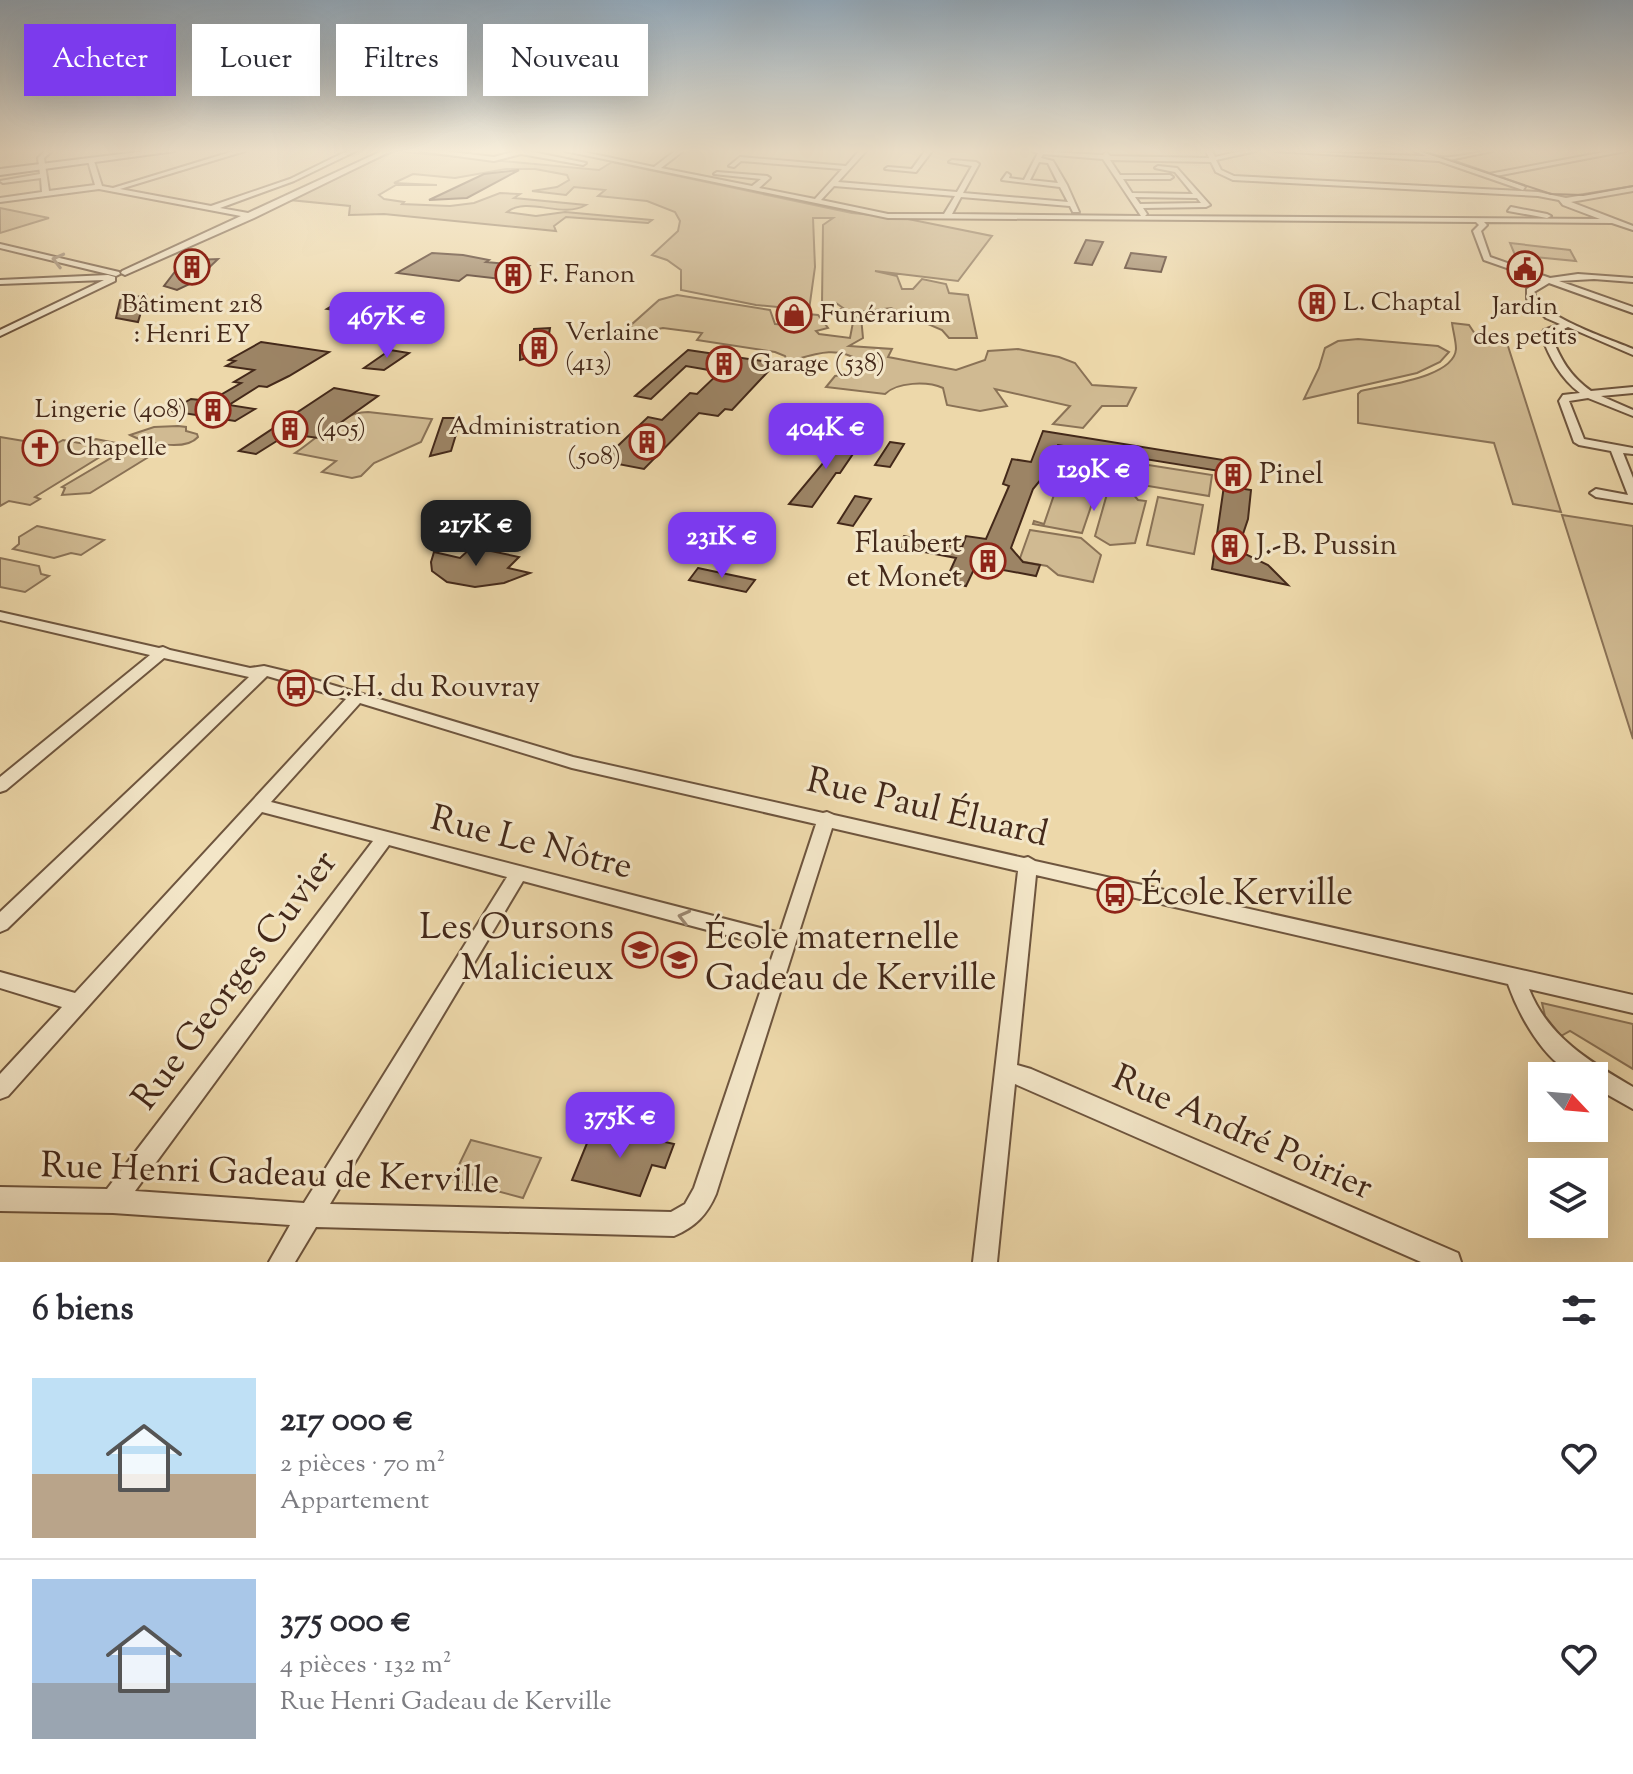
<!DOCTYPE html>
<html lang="fr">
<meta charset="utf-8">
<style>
:root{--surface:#fff;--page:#f7f7f7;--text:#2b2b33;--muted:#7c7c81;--line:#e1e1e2;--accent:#7c3aed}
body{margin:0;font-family:"Sorts Mill Goudy",serif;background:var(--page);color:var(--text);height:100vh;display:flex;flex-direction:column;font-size:30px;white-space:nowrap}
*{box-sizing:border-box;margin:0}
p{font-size:26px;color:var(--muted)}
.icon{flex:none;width:44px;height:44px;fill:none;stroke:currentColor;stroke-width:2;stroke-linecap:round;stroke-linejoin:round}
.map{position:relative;height:1262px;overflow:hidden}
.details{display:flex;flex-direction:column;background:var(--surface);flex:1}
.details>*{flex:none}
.hud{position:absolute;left:24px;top:24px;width:800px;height:72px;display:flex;gap:16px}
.needle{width:52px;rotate:116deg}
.buttons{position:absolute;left:1528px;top:1062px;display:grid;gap:16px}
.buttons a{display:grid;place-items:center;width:80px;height:80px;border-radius:0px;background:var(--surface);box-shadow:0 8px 32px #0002;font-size:40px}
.price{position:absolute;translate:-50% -68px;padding:0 18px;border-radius:16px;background:var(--accent);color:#fff;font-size:26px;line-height:52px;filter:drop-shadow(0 2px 4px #0008)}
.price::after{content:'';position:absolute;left:50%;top:48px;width:24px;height:18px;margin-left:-12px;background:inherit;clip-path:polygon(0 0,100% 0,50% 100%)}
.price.current{background:#222;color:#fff}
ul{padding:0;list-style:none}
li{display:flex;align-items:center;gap:24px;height:200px;padding:0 32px}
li+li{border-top:2px solid var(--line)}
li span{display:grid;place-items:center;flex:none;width:224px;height:160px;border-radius:0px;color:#555}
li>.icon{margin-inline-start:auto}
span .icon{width:96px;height:96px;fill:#fffc;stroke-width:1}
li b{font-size:34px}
h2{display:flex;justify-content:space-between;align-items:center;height:96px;padding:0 32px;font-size:34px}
.tag{padding:0 28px;border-radius:0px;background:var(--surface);box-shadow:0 8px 32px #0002;font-size:28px;line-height:72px}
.tag.current{background:var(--accent);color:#fff}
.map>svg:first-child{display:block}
.green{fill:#d0ba92;stroke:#8a7256;stroke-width:2}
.building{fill:#9c8465;stroke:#44291a;stroke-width:2}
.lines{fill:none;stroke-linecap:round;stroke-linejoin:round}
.street-casing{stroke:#6e553e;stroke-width:4}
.secondary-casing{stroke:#44291a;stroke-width:4}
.street{fill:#f3e6c8;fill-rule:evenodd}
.secondary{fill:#f3e6c8;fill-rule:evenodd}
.tram{stroke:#44291a;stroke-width:2}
.oneway{stroke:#9c8871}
.labels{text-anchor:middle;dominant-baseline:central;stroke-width:6;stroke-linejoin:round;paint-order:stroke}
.far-poi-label{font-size:26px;fill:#44291a;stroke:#f3e6c8;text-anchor:start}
.poi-label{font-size:30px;fill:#44291a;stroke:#f3e6c8;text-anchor:start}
.near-street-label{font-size:36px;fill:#44291a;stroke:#f3e6c8}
.near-poi-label{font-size:36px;fill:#44291a;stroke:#f3e6c8;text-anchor:start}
</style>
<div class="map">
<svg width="1633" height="1262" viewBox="0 0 1633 1262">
<rect width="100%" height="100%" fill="#edd8aa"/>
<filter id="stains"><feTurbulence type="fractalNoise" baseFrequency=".0025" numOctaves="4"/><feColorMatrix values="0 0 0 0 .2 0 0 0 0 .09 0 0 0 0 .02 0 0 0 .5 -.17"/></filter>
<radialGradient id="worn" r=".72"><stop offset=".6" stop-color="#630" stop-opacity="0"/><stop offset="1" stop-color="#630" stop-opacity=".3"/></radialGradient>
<g class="green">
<path d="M394,151l205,19 13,-8 240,51 51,5 89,18 -34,45 -83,-10 22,5 5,13h11l9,-10 24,5 3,9 19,2 9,43h-28l-7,-8 -51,-22 -56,7 -3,-3 11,-4 -7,-5 -14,1 1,-79 10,-7h-20l2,49 -6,43 -53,-5 -75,-15v-20l-14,-10 -15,-5 26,-24 2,-10 -5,-9 -28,-11 -49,-5 7,-6 -31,-3 -8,8 -34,-4 25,-4 12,-7 -2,-5 -32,-6h-29l-51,9 -42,-4 -19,9 43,2h-41l-17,10 5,4 20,3 -2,2 48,2 24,-3 26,-10 20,1 -6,4 72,7c-24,14 -58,-9 -79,7l29,4 29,-4 87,8 -4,3 -82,-6 -12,9 2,5 -172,-17 -35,1 1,-9 -60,-6z"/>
<path d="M0,208l49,10 -49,15z"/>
<path d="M1510,243l60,7 6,11 -61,-6z"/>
<path d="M677,295l93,15 5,14 28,2 5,-12 10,1 10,13 -12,3 3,3 31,4 4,-21h7l2,21 -14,8 43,3 -4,8 68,13 29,-10 3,-9 30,-2 41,8 16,6 17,22 44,3 -9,18h-25l-19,22 -30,-4 17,-18 -75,-17 12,17 -27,5 -33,-6 -4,-17c-16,-7 -46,-6 -58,6l-59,-7 9,-11 24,-3 2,-12c-26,-16 -46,-7 -74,1l-2,-6 -10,-4 -78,-12 5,-7 -39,-5 -31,6 -1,-9 28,-25z"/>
<path d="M1452,323l17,2 6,9 32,9 54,169 -48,-8 -19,-61 -136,-20v-29l3,-3c22,-6 93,-13 95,-42 0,-8 -3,-18 -4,-26z"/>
<path d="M1358,339l80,7 11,6 -9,10 -23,11 -113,26 15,-31 6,-20 13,-7z"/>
<path d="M368,412l64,7 -11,23 -47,21 -13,13 -9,2 -30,-6 14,-11 -41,-8c23,-15 46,-41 73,-41z"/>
<path d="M178,426l8,1v4l11,3 1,3c-13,15 -53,6 -68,-2l24,-8z"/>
<path d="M0,437l42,7 -14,8 10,2 25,-14 22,4 11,-5 25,5 -86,53 5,2 -10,6 -21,-4 -9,5z"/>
<path d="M147,447l8,6 -65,40 -28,2 3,-7 -3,-1 66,-39z"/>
<path d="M1142,464l70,11 -3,21 -73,-12z"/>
<path d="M1053,481l44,8 -15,44 -49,-9 1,-3 10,3 12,-35 -8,-3z"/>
<path d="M1119,492l14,2 5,6 8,1 -11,42 -25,2 -15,-9 12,-42z"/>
<path d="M1158,497l45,8 -9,49 -47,-9z"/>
<path d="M1562,515l71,11v213z"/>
<path d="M37,526l67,14 -23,15 -10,-2 -17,5 -41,-9 6,-5v-7z"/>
<path d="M1030,530l51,8 20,17 -8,27 -35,-7 -11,-9 -28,-5z"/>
<path d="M0,558l39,8 2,8 8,2 -24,16 -25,-5z"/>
<path d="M1542,1003l91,21v45l-63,-38 -9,5 -16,-20z"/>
<path d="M471,1140l70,18 -18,40 -71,-19z"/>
</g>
<g class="building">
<path d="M519,170l-52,28 -38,2 55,-26z"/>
<path d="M1086,240l17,2 -11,23 -17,-2z"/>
<path d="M432,253l31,2 26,5 -3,2 43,4 -19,14 -43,-5 -8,6 -62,-8z"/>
<path d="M1131,253l35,4 -5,15 -36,-4z"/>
<path d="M218,259l-24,23 -17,8 -13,-4 16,-21 11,-5z"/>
<path d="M146,295l-8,27 -22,-4 4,-18z"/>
<path d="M350,295l24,3 17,4 -21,13 -43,-6z"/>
<path d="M1306,296l21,2 1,14 -22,-2z"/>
<path d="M550,328l-3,18h8l-9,4 -1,3 -25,7v-15h11l3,-16z"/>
<path d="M261,342l68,10 -40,24 -22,11 -8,-1 -30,19 26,4 -20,12 -65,-10 21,-12 19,2 31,-18 -7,-1 20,-12 -28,-4 9,-5 -6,-1z"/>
<path d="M390,350l19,3 -25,17 -20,-2z"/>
<path d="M688,350l88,13 -44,47 -7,-1 -7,7 -19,-3 -55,56 -42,-8 46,-44 14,3 28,-27 7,1 23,-22 -34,-6 -35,33 -16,-3z"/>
<path d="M334,388l44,8 -59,42 -31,-4 -32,20 -17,-3z"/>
<path d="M443,418h18l-10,33 -21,5z"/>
<path d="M1043,431l199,32 -4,25 13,2 -3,29 -7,21h3l-1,13 25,12 20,20 -76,-16 14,-97 -168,-27 -11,27 -14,17 -22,59 12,14 17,3 -4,11 -60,-11 -10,21 -21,-4 11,-24 -58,-11 6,-11 58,11 4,-11 20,3 23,-53 -6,-2 9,-25 19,3z"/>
<path d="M840,433l14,3 -6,8 11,1 -19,28h-4l-24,34 -23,-3 45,-54 -5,-1z"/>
<path d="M890,442l14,2 -14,23 -15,-2z"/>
<path d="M855,496l16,3 -18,27 -15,-3z"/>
<path d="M472,547l47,10 -11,11 22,5 -26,10 -29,4 -28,-5 -15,-11 -1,-9 3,-10 26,6z"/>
<path d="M698,568l14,3 43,9 -9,12 -57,-12z"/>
<path d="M594,1126l80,18 -9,24 -13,-3 -12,31 -68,-16z"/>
</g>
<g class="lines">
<defs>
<g id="street">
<path d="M45,151h7l-8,7 5,33 46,-6 -7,-24 3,-2 3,2 8,25 11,2 121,-37h11l-125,38 91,17 79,-27 57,-28h9l-62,30 -74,27 28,5 134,-62h9l-137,67 -129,57 -4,-2 1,-2 119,-55 -142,-27 -99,13v-4l42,-6 -1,-14 -38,5 -3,-2 40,-7 -2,-16z"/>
<path d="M420,151h23l51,6 22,-6h12l58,12 -3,2 -62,-11 -27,7z"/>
<path d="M565,151h14l75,16 21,-16h8l-22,17 91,18 9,-7 -47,-5 3,-2 50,4 3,2 -11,10 56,11 27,-30 -101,-8 -7,6 -5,-1 11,-9 106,9 13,-15h7l-28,31 119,10 15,-26 -23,-4 3,-2 24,2 3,2 -16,29 105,9 -8,-15 -58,-7 5,-7 3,2 -1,3 15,2 14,-27 -6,-2 71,4 3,-3 4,4 99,2 -3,-7h6l3,6 26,-6h15l-40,9 5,10 13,6 304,16 28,6 67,-11v4l-62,11 62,24v4l-21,-7 -128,-1 3,3 -6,6 9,26 60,21 28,-4 55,4v4l-39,-3 -35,2 74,26v6l-84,-30 -15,9c4,24 76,47 99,57v6l-65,-28 -17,8c9,24 19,41 40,56l42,-4v6l-32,3 32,14v6l-45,-18 -19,3 15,38 49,9v6l-10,-1 10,25v25l-37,-6 -6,-4 6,-4 32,6 -17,-44 -32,-6 -5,-3 -15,-41 4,-6 17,-2c-20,-15 -30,-35 -39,-58l3,-5 16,-6 -14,-6 -19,-19v-10l14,-9 -57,-20 -11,-29 6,-6 -3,-3 -588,-4zM1043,154l60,5 38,57 -189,-2 9,-17 109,9 3,6h6l-12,-27 -14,-24 -12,-3zM1110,160l101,2 5,10 17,8 305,16 21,4 4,5 37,14 -455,-3 2,-2 -4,-6 63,-1 4,-2 -33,-37 -19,-2 -3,2 20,4 18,22 -61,-1 -9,-14h47l3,-2 -3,-2h-50zM1039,162l9,1 10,20 -28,-3zM834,186l121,10 -11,18h-56l-67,-14zM1135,197l62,1 4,5 -61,1z"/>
<path d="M925,151h7l-16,21 -31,-3 3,-2 24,2z"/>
<path d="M1275,151l151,5 -12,-5c10,0 17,5 26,6 15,2 37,-6 53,-6l-44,9 40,14 121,-23h16l-130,25 29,11 -2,3 -84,-29z"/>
<path d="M1511,207l36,7 4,2 -4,2 -39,-7z"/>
<path d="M0,244l119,28 1,2 -4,2 -116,-28z"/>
<path d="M108,275l7,2v4l-115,55v-6l104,-50 -104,4v-4z"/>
<path d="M0,612l159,36 4,-1 7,3 80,18 14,-2 25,6 284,85 250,56 4,-1 7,3 190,43 4,-1 7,4 598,134v18l-104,-24c19,48 61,73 104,98v22l-39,-22v-11c-6,0 -13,1 -19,-1 -32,-15 -56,-60 -67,-91l-472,-109 -19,190 14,4 427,184 3,9h-40l-406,-178 -18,178h-24l45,-391 -186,-43 -116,366c-9,21 -21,33 -42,42l-358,-9 -21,35h-26l21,-37 -177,-12 -113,-2v-24l107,2 266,-348 -111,-29 -254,284 -8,3v-25l62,-67 -62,-19v-16l75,21 271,-294 -79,-23 -260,253 -7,3v-20l249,-235 -85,-19 -158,132 -6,2v-15l150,-122 -150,-35zM360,703l212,65 244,56 -36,109 -509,-131zM389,845l118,32 -203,326 -169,-12zM523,881l252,67 -81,240 -9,16 -14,8 -341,-8z"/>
</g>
<path id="secondary" d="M146,151h29l-175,24v-6z"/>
</defs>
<use href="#street" class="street-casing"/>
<use href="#secondary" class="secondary-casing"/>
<use href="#street" class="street"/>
<use href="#secondary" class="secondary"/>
<path class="tram" d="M1422,151l129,43 32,1 50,-9"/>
</g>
<defs><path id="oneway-chevron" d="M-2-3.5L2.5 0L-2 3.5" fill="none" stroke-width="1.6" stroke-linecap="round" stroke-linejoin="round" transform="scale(2)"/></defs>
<g class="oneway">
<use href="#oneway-chevron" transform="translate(58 260) rotate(-166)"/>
<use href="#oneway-chevron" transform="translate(684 917) rotate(-166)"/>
</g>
<linearGradient id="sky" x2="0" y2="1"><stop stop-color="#93aabc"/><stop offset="0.46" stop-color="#f7edd9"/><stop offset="1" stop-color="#f7edd9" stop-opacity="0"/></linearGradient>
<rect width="1633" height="328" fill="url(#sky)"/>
<defs>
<symbol id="building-ring" viewBox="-11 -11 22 22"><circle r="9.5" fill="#f3e6c8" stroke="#8f2418" stroke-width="1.5"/><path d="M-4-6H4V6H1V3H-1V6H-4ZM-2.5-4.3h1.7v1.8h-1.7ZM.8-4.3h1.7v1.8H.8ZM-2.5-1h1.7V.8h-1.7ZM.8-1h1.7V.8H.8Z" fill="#8f2418"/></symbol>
<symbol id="civic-ring" viewBox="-11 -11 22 22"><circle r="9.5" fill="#f3e6c8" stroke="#8f2418" stroke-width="1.5"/><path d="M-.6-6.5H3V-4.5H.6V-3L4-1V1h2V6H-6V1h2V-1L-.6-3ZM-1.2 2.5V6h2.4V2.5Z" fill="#8f2418"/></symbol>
<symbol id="shop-ring" viewBox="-11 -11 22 22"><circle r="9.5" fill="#f3e6c8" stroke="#8f2418" stroke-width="1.5"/><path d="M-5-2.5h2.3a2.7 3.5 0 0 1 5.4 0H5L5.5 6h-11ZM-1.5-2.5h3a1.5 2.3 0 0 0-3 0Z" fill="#8f2418"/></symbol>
<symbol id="church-ring" viewBox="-11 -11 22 22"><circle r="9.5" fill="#f3e6c8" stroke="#8f2418" stroke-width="1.5"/><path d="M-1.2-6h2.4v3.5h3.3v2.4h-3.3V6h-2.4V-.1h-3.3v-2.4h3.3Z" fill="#8f2418"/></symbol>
<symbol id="bus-ring" viewBox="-11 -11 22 22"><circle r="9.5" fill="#f3e6c8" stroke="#8f2418" stroke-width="1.5"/><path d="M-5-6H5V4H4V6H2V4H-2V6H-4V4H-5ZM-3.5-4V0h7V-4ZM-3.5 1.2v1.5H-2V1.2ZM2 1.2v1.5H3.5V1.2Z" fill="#8f2418"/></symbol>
<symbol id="school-ring" viewBox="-11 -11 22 22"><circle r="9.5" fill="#f3e6c8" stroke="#8f2418" stroke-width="1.5"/><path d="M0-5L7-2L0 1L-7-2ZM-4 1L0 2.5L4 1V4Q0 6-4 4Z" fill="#8f2418"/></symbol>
</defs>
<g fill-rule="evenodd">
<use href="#building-ring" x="172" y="247" width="40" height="40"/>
<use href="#civic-ring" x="1505" y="249" width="40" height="40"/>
<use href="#building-ring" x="493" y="255" width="40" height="40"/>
<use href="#building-ring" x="1297" y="283" width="40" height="40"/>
<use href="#shop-ring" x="774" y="295" width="40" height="40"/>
<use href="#building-ring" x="519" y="328" width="40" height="40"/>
<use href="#building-ring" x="704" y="344" width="40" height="40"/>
<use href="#building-ring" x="193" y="390" width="40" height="40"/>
<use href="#building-ring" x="270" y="409" width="40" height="40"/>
<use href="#building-ring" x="627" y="422" width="40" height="40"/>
<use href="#church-ring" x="20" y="428" width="40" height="40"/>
<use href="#building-ring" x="1213" y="455" width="40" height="40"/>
<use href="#building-ring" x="1210" y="526" width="40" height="40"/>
<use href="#building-ring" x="968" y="541" width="40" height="40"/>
<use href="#bus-ring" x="276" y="668" width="40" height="40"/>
<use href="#bus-ring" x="1095" y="875" width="40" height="40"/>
<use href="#school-ring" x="620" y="930" width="40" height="40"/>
<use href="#school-ring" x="659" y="940" width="40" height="40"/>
</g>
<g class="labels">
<g class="far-poi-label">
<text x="539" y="275">F. Fanon</text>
<text x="1343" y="303">L. Chaptal</text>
<text x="192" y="305" text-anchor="middle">Bâtiment 218<tspan x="192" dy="30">: Henri EY</tspan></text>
<text x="1525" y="307" text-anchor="middle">Jardin<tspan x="1525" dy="30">des petits</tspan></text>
<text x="820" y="315">Funérarium</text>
<text x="565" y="333">Verlaine<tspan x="565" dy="30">(413)</tspan></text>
<text x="750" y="364">Garage (538)</text>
<text x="187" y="410" text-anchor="end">Lingerie (408)</text>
<text x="621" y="427" text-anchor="end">Administration<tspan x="621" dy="30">(508)</tspan></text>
<text x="316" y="429">(405)</text>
<text x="66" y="448">Chapelle</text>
</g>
<g class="poi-label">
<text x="1259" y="475">Pinel</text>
<text x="962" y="544" text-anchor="end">Flaubert<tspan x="962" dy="34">et Monet</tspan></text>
<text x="1256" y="546">J.-B. Pussin</text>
<text x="322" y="688">C.H. du Rouvray</text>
</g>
<g class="near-street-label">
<text transform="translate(927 809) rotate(13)">Rue Paul Éluard</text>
<text transform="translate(531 844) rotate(14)">Rue Le Nôtre</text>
<text transform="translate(236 981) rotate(-53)">Rue Georges Cuvier</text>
<text transform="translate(1242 1134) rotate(24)">Rue André Poirier</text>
<text transform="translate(270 1175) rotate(2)">Rue Henri Gadeau de Kerville</text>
</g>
<g class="near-poi-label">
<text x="1141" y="895">École Kerville</text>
<text x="614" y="929" text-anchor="end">Les Oursons<tspan x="614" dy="41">Malicieux</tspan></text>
<text x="705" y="939">École maternelle<tspan x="705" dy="41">Gadeau de Kerville</tspan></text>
</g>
</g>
<rect width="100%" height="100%" filter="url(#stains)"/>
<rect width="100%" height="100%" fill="url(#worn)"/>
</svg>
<div class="buttons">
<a><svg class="needle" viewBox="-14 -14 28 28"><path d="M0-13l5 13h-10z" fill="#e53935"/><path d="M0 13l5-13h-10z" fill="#7c7c81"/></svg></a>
<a><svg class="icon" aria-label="layers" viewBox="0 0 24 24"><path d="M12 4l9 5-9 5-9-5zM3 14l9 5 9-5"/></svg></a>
</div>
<b class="price" style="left:387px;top:360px">467K €</b>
<b class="price" style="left:826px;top:471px">404K €</b>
<b class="price" style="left:1094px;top:513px">129K €</b>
<b class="price current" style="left:476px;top:568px">217K €</b>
<b class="price" style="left:722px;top:580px">231K €</b>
<b class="price" style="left:620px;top:1160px">375K €</b>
<div class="hud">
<a class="tag current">Acheter</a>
<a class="tag">Louer</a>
<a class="tag">Filtres</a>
<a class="tag">Nouveau</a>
</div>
</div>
<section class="details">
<h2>6 biens<svg class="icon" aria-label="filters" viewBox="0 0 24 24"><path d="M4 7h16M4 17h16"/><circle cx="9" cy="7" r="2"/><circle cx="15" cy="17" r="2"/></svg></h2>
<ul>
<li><span style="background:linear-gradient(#bfe0f5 60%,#b9a48a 0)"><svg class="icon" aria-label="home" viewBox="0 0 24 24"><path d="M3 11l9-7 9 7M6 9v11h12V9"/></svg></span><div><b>217 000 €</b><p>2 pièces · 70 m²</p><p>Appartement</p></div><svg class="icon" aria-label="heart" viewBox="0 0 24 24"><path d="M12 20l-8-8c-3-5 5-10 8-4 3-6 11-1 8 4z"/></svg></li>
<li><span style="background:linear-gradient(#a9c7e8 65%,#9aa5b1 0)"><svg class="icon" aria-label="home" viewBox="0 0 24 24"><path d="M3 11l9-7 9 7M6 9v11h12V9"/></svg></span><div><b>375 000 €</b><p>4 pièces · 132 m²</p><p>Rue Henri Gadeau de Kerville</p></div><svg class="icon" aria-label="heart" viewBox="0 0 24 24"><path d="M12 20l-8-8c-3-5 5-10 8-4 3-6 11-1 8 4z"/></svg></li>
</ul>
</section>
